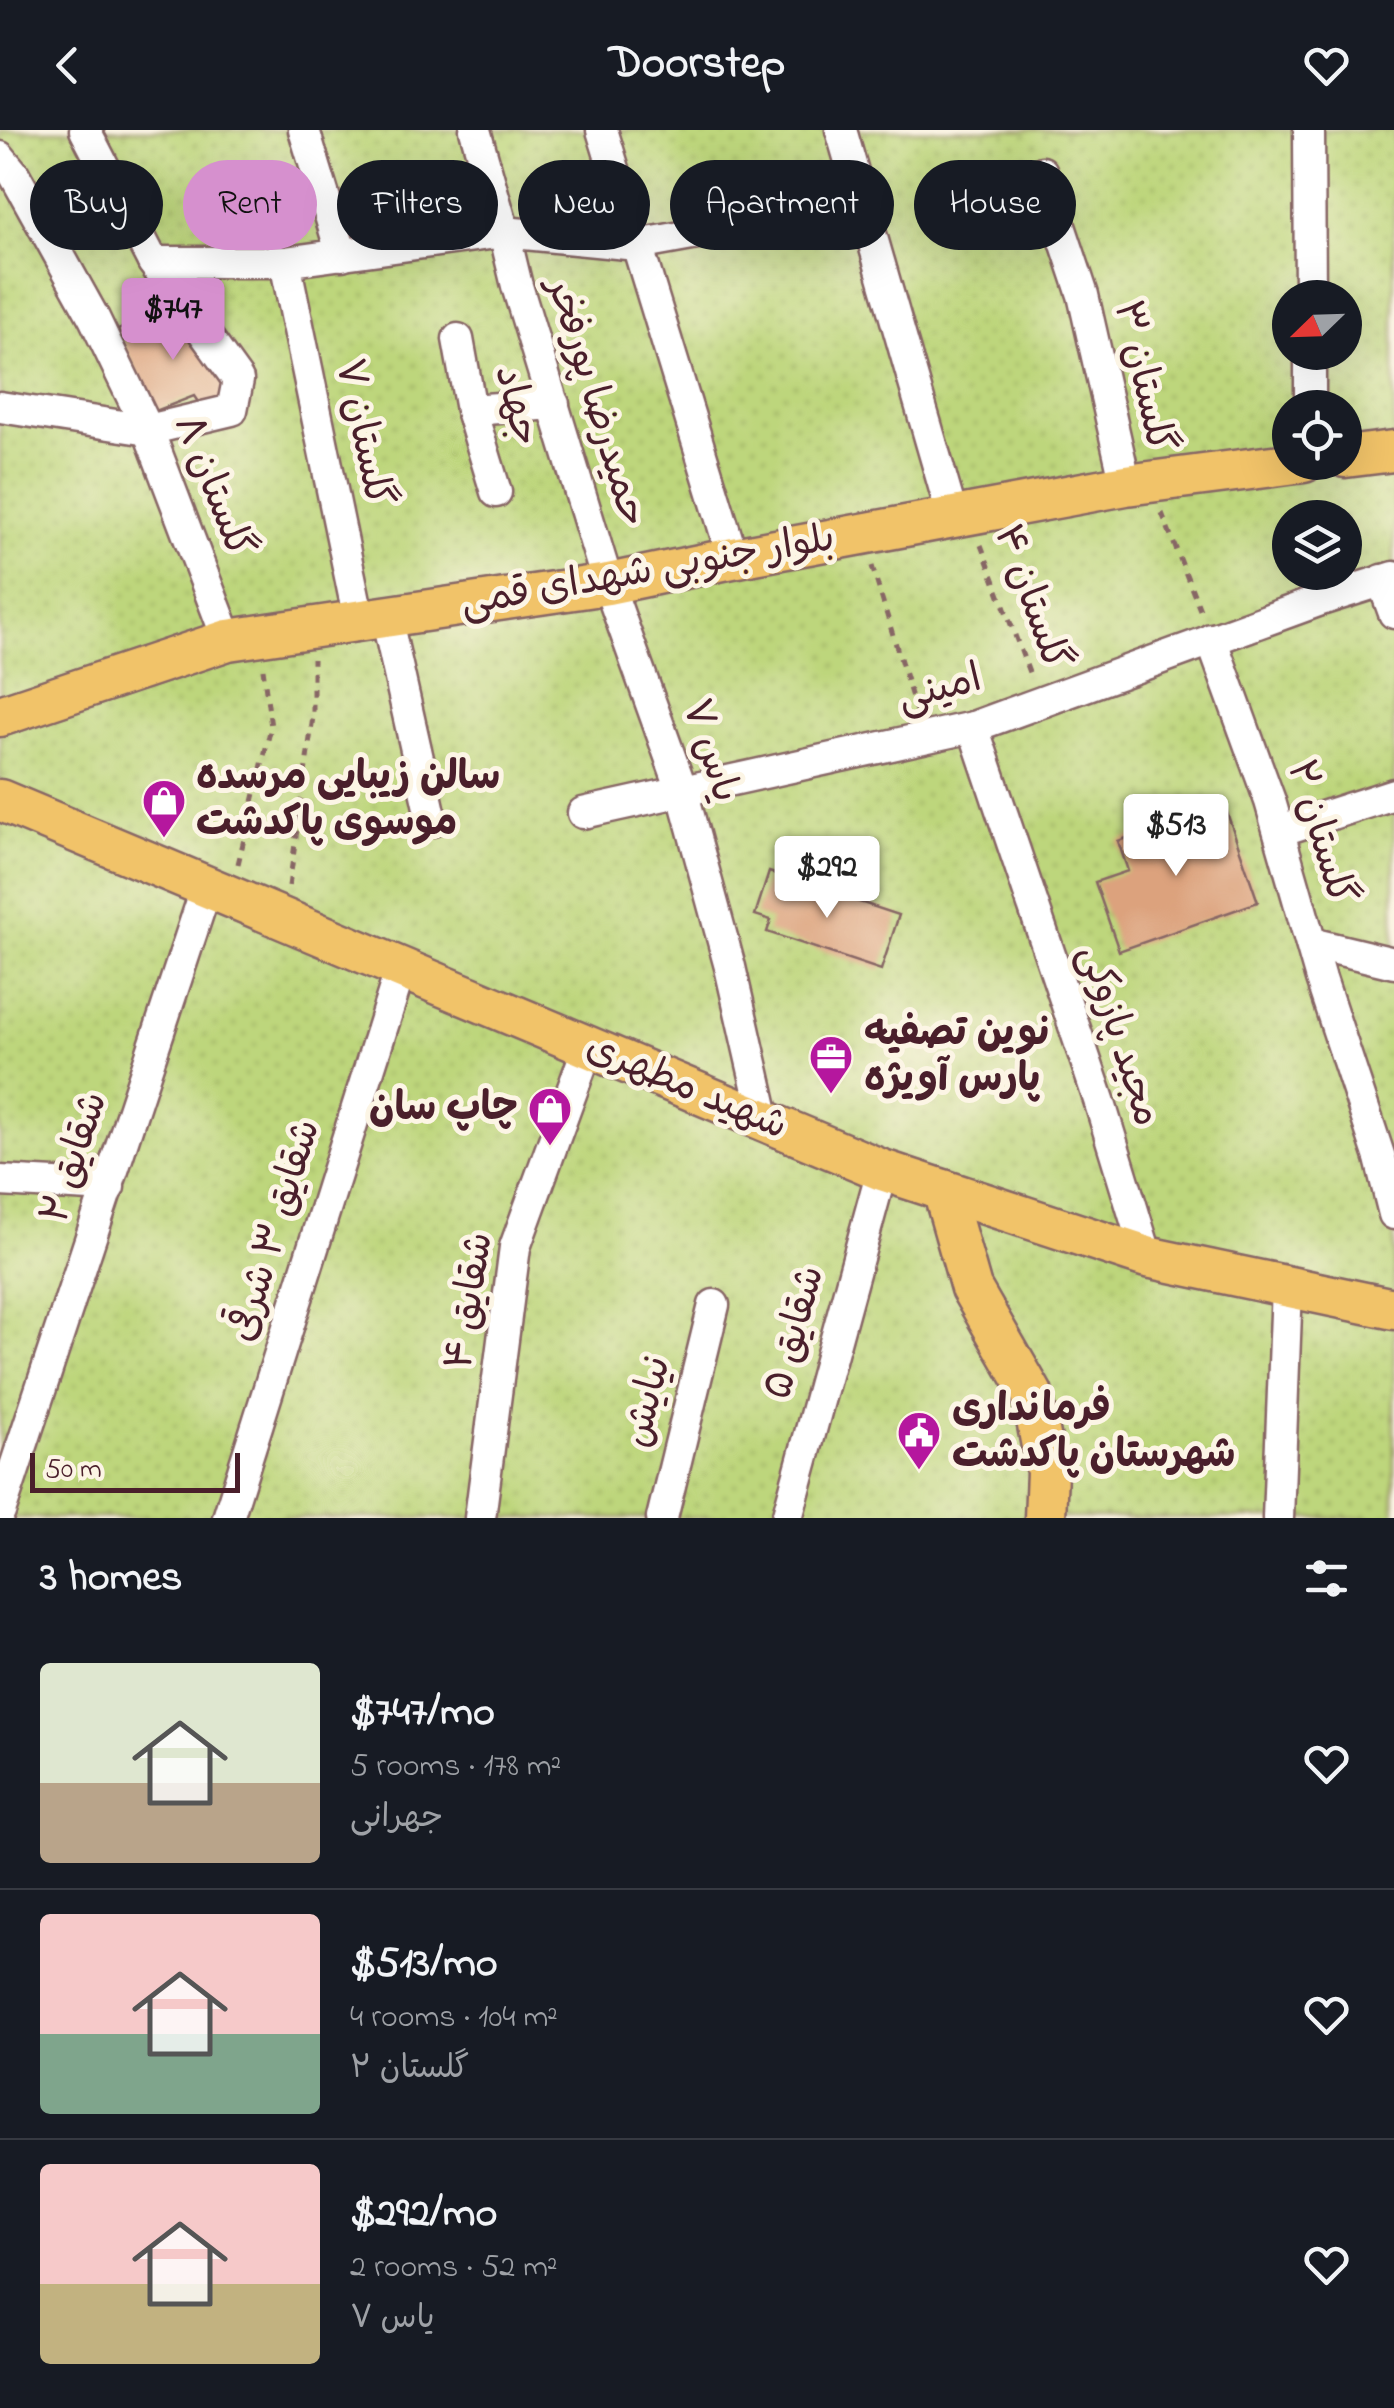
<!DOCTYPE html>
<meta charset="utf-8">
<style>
:root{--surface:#171b24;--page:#20242c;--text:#f1f3f6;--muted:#9ea1a6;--line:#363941;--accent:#d690ce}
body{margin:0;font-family:"Indie Flower","Playpen Sans Arabic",sans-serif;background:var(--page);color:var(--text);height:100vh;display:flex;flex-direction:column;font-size:38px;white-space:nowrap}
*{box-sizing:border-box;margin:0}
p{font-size:32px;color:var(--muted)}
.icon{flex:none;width:55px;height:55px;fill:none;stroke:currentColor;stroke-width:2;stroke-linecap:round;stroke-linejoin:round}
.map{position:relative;height:1388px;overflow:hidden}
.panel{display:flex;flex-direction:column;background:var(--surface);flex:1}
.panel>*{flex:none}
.top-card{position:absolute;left:30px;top:30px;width:1335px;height:90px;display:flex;gap:20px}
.needle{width:65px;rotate:247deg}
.controls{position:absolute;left:1272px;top:150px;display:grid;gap:20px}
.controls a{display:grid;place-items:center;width:90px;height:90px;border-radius:50%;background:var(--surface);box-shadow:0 10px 40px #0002;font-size:50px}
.scale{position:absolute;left:30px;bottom:25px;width:210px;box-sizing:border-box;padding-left:10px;border:5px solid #4a1f2b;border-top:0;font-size:28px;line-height:35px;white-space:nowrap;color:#4a1f2b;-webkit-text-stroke:8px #fcf5e5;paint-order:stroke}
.price{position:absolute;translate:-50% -85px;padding:0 22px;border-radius:10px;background:#fff;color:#222;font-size:32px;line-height:65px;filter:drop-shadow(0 2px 5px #0008)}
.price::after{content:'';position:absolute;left:50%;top:60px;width:30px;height:22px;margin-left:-15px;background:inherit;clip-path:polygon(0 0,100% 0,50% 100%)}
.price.selected{background:var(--accent);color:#111}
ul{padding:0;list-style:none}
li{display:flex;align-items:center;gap:30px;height:250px;padding:0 40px}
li+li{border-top:2px solid var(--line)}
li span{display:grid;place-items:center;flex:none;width:280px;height:200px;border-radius:10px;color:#555}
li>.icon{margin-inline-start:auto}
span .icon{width:120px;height:120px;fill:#fffc;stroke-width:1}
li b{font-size:42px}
h2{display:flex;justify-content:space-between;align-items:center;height:120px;padding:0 40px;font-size:42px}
.tag{padding:0 35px;border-radius:45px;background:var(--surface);box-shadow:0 10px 40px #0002;font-size:35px;line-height:90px}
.tag.selected{background:var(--accent);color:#111}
header{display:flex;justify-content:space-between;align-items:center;height:130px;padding:0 40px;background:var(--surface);font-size:45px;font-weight:700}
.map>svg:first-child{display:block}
.park{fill:url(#park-dots);stroke:#847a53;stroke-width:2.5;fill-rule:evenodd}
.building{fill:#dca27d}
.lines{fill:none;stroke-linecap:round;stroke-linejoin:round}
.minor-casing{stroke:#876665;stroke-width:35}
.major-casing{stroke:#876665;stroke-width:45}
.path{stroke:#876665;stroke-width:5;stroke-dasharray:8 8;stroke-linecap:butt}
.minor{stroke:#fff;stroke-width:30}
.major{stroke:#f1c369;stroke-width:40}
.labels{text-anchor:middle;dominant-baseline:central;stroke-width:10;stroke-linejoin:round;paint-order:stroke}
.street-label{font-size:40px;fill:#4a1f2b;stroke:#fcf5e5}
.poi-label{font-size:40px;font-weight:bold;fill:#4a1f2b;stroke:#fcf5e5;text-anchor:start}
</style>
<header><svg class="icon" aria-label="back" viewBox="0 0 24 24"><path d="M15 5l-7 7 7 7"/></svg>Doorstep<svg class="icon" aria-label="heart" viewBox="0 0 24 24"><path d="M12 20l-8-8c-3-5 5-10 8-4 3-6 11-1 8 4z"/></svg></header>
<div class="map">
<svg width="1394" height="1388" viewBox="0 0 1394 1388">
<defs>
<pattern id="park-dots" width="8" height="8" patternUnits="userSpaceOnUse" patternTransform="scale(2.5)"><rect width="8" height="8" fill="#bdd67b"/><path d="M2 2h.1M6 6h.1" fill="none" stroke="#a4b76a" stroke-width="1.8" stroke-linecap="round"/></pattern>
</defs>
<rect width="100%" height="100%" fill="#fcf5e5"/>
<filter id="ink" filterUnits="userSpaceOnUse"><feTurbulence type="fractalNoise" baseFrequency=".01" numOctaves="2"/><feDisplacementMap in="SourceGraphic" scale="20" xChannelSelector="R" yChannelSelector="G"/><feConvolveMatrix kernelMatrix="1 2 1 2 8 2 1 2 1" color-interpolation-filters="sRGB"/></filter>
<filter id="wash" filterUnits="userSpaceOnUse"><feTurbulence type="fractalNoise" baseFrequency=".0048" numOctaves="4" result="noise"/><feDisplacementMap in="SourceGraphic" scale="40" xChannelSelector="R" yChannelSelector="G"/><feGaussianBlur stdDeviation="2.25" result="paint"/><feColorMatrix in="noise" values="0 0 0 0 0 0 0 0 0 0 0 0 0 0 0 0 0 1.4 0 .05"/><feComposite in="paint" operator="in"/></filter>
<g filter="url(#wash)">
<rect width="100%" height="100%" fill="#f7ead2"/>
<path class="park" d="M0,0h1394v1388h-1394zM1290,168h55v54h-55zM1290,278h55v54h-55zM1290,388h55v54h-55z"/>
<g id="blocks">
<g class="building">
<path d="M167,176l63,77 -4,23 -22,5 -10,-15 -41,16 -35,-82z"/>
<path d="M1224,674l34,98 -139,49 -24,-69 33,-11 -10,-30z"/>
<path d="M769,742l130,43 -18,55 -114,-38 4,-12 -16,-5z"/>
</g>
</g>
</g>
<g filter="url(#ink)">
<use href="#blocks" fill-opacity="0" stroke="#876665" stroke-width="2.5"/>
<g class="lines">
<defs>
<g id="minor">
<path d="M304,0l38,125"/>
<path d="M475,0l29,102 13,54 91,298 74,206 48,177 35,154"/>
<path d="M602,0l131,428"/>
<path d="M841,0l112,388"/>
<path d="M1309,0l1,168"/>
<path d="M0,27l14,17 80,144 54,112 80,210"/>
<path d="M1042,42l41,123 43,190"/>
<path d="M153,132h132l219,-30 133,13 227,-41"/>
<path d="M285,132l74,358"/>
<path d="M458,209l13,71 25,82"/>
<path d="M1310,222v56"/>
<path d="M0,277l148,23 84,-20 6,-30 -85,-118 -68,-132"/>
<path d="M471,280l83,-6"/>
<path d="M1382,450l12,33"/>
<path d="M386,486l46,205"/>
<path d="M1211,509l59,162 51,178 59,179 14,56"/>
<path d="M973,597l126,373 48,157"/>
<path d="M583,683l390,-86 348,-127 73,-23"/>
<path d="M1279,701l115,-37"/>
<path d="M1311,813l83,20"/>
<path d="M0,1051l109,6"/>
<path d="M0,1382l207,-626"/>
<path d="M228,1388l173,-550"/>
<path d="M480,1388l35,-271 73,-200"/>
<path d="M662,1388l52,-213"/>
<path d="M787,1388l95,-348"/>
<path d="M1278,1388l9,-231"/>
</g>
<g id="major">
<path d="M1345,327l49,-6"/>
<path d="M0,586l228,-76 380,-56 125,-26 393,-73 178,-23"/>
<path d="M0,670l882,370 265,87 247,52"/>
<path d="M943,1060l28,98 61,106 15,78 -2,46"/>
</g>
</defs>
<use href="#minor" class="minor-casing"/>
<use href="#major" class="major-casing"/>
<g class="path">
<path d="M1162,383l40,102"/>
<path d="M981,415l49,130"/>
<path d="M872,436l45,148"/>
<path d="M238,734l33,-137 -8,-58"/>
<path d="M289,756l24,-169v-58"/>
</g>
<use href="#minor" class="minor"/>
<use href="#major" class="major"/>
</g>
</g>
<defs>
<symbol id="shop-pin" viewBox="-11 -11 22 30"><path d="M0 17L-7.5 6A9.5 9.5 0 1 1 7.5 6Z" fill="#b5179e" stroke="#fcf5e5"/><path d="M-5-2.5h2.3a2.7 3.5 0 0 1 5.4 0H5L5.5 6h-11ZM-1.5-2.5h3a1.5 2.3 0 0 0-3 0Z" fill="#fff"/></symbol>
<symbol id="office-pin" viewBox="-11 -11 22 30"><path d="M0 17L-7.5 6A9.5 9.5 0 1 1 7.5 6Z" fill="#b5179e" stroke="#fcf5e5"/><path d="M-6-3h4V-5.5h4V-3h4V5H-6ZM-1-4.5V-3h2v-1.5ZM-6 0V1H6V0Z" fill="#fff"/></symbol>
<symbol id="civic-pin" viewBox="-11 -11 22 30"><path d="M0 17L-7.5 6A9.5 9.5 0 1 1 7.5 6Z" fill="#b5179e" stroke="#fcf5e5"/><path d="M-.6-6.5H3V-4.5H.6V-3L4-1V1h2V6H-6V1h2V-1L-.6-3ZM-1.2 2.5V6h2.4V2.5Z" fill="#fff"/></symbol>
</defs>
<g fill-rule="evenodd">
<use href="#shop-pin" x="139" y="646" width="50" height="68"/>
<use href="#office-pin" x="806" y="902" width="50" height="68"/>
<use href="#shop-pin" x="525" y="954" width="50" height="68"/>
<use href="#civic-pin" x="894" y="1278" width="50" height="68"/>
</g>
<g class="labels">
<g class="street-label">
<text transform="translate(1142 247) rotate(77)">گلستان ۳</text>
<text transform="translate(595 273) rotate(73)">حمیدرضا پورفخر</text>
<text transform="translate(515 276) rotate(76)">جهاد</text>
<text transform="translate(362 303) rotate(78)">گلستان ۷</text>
<text transform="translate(212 357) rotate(68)">گلستان ۸</text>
<text transform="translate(648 442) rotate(-10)">بلوار جنوبی شهدای قمی</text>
<text transform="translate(1030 468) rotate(70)">گلستان ۴</text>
<text transform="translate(940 560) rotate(-15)">امینی</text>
<text transform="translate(709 621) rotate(72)">یاس ۷</text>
<text transform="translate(1319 703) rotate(73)">گلستان ۲</text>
<text transform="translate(1118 906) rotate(72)">مجید پازوکی</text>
<text transform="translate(686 958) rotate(23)">شهید مطهری</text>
<text transform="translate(76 1028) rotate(-72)">شقایق ۲</text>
<text transform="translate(276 1101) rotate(-73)">شقایق ۳ شرقی</text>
<text transform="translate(471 1171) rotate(-81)">شقایق ۴</text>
<text transform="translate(796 1203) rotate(-75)">شقایق ۵</text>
<text transform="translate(649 1272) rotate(-76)">نیایش</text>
</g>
<g class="poi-label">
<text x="196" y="648">سالن زیبایی مرسده<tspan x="196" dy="46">موسوی پاکدشت</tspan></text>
<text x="864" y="904">نوین تصفیه<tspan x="864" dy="46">پارس آویژه</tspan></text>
<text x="518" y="979" text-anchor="end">چاپ سان</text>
<text x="952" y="1280">فرمانداری<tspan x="952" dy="46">شهرستان پاکدشت</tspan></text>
</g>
</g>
</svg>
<div class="controls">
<a><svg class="needle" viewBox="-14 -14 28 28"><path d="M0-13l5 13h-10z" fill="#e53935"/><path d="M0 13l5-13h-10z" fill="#9ea1a6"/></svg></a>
<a><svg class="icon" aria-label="locate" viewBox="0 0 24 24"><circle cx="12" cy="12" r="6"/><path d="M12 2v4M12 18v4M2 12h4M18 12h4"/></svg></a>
<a><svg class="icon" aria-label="layers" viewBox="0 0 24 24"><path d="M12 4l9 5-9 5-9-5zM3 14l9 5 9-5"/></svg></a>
</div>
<div class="scale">50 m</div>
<b class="price selected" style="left:173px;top:233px">$747</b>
<b class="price" style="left:1176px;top:749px">$513</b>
<b class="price" style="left:827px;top:791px">$292</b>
<div class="top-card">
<a class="tag">Buy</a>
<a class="tag selected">Rent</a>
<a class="tag">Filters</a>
<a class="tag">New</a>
<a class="tag">Apartment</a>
<a class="tag">House</a>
</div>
</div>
<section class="panel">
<h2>3 homes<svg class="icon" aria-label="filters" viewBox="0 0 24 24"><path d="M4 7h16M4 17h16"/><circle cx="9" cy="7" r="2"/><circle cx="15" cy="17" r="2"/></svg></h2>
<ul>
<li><span style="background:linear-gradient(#dfe7d0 60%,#b9a48a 0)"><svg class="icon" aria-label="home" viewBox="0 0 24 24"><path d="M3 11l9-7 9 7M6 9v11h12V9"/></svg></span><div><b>$747/mo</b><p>5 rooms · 178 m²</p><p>جهرانی</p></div><svg class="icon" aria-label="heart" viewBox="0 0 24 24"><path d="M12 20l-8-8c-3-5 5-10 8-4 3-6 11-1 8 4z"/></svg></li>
<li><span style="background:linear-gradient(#f6c9c9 60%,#7fa58c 0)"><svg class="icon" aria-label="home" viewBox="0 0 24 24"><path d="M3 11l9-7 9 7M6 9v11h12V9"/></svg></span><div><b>$513/mo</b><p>4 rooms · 104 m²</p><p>گلستان ۲</p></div><svg class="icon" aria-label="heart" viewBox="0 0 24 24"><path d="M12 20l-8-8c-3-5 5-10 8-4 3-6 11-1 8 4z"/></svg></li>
<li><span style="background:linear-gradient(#f6c9c9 60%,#c2b280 0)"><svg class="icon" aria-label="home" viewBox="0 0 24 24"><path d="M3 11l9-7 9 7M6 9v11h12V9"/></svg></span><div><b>$292/mo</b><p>2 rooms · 52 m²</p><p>یاس ۷</p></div><svg class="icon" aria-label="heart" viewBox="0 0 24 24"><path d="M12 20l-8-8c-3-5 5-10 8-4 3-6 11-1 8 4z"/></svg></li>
</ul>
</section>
